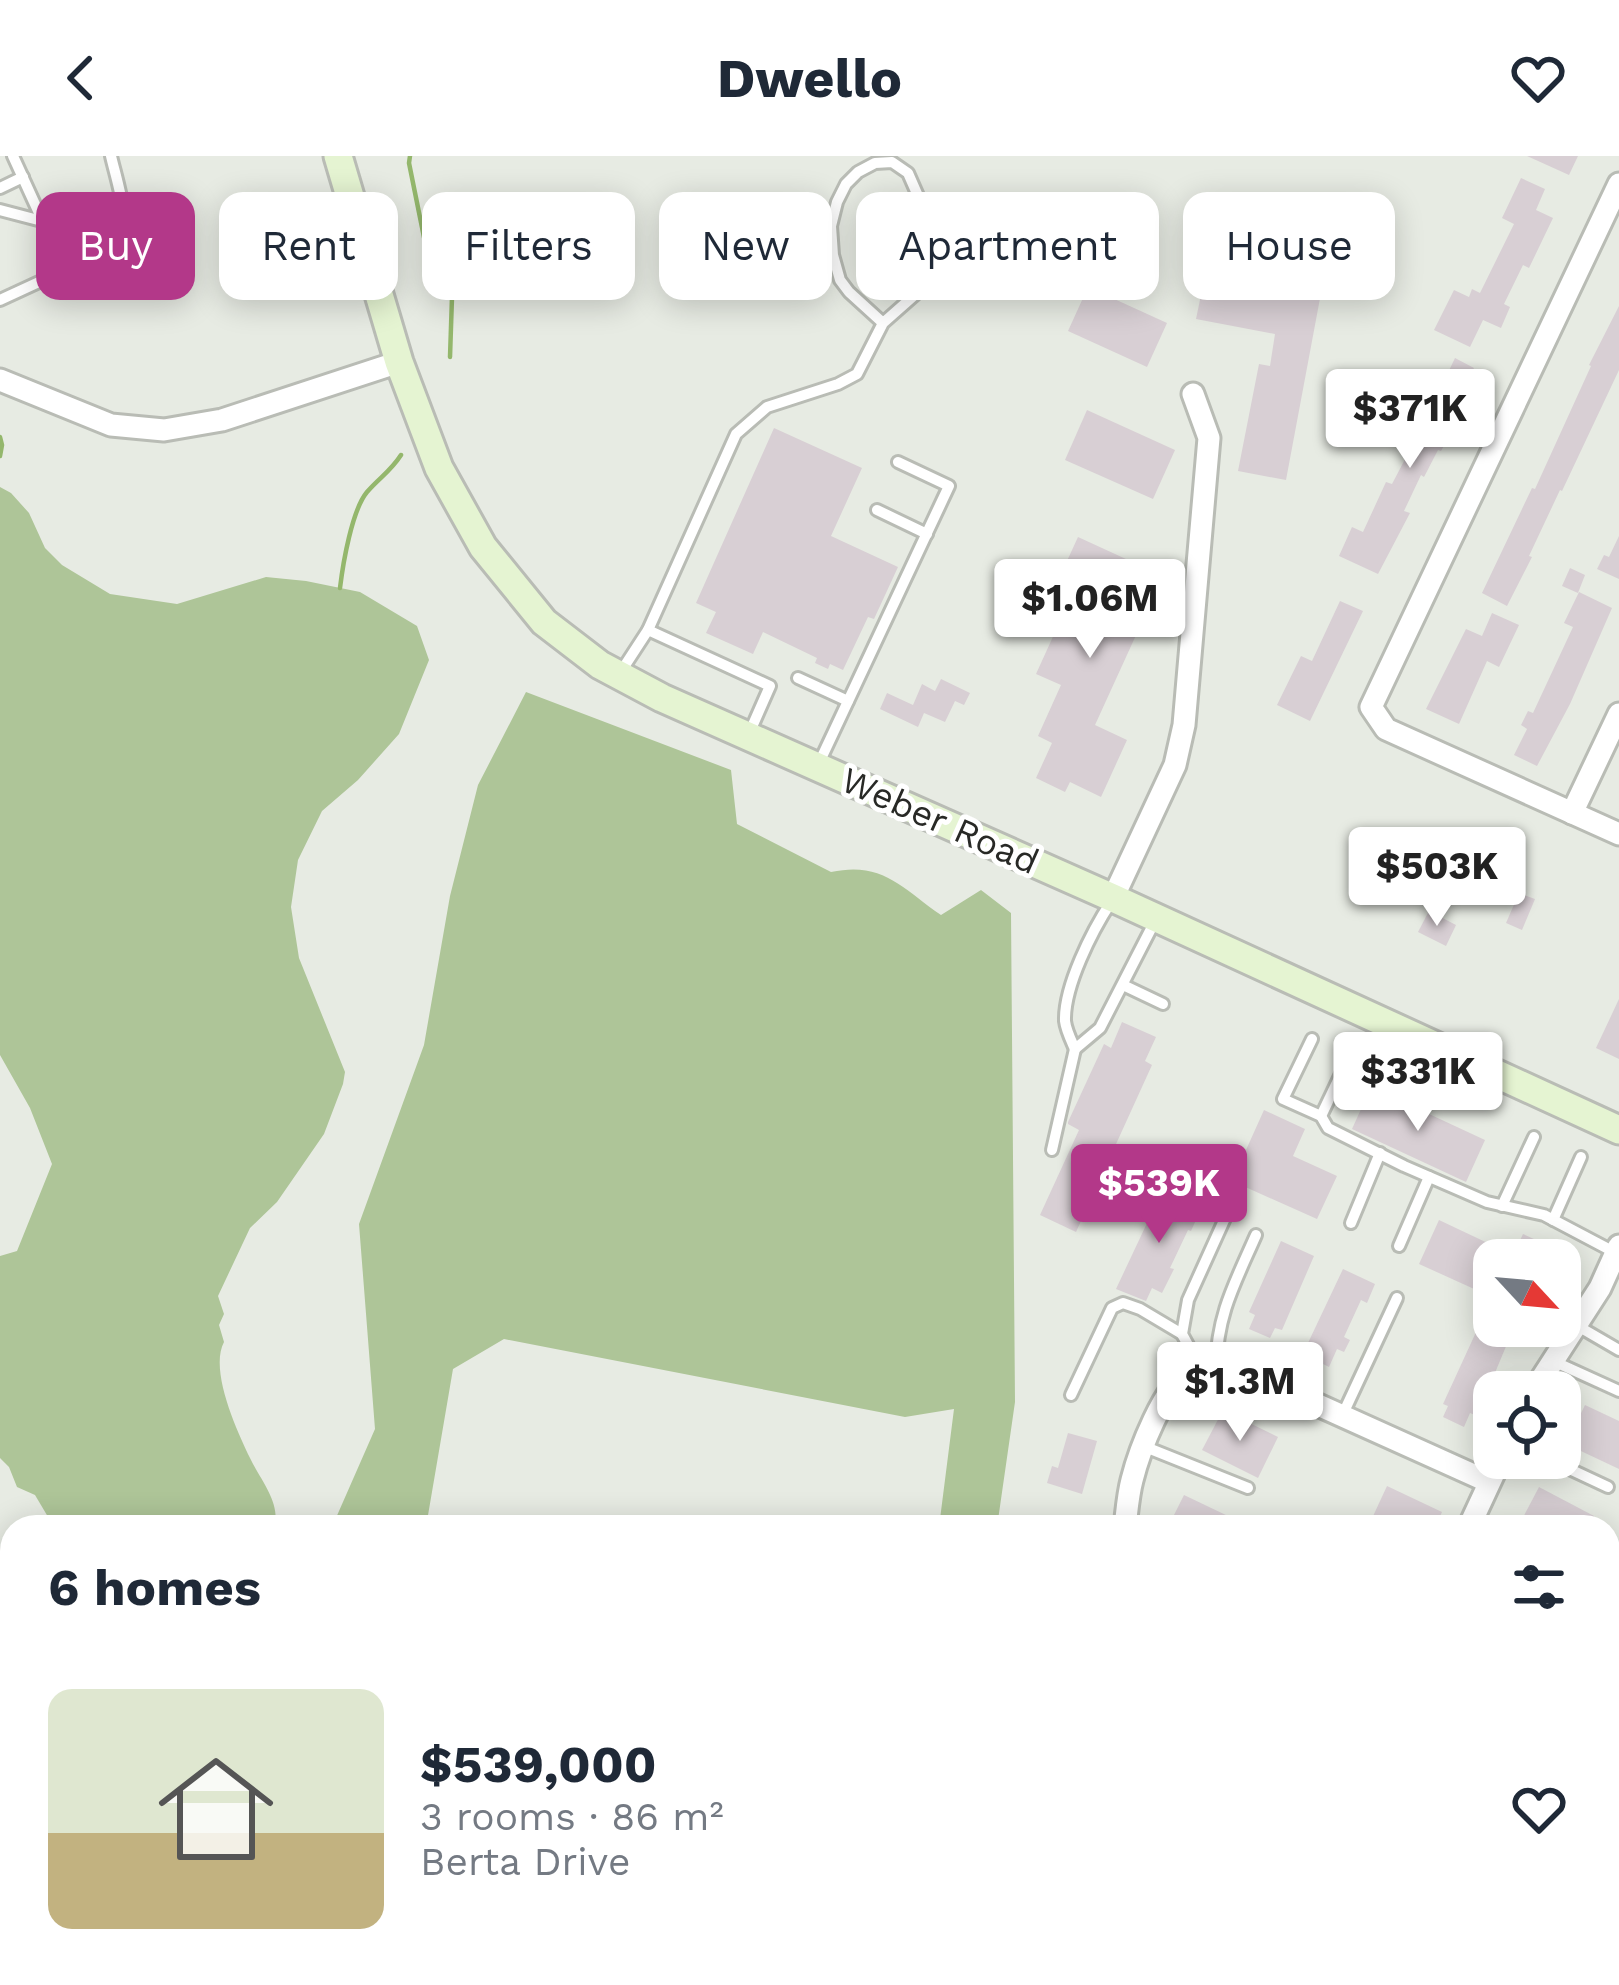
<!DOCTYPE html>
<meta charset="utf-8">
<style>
:root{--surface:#fff;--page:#f2f2f3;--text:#1f2937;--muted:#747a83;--line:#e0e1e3;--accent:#b33889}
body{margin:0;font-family:"Work Sans",sans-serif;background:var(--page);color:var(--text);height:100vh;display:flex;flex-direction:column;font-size:45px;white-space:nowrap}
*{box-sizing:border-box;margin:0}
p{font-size:39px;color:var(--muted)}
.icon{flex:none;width:66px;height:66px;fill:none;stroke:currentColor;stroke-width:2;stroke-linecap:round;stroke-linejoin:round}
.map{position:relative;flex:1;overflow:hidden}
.details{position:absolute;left:0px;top:1359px;width:1620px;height:471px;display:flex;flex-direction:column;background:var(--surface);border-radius:36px 36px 0 0;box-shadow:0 6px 30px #0003}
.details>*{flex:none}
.top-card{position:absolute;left:36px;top:36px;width:1548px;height:108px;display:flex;gap:24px}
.needle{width:78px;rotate:116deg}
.controls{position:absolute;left:1473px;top:1083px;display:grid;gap:24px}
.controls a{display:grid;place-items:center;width:108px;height:108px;border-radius:24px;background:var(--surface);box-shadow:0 6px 30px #0003;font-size:60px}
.price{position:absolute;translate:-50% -102px;padding:0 27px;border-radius:12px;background:#fff;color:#222;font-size:39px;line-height:78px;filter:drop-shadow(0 3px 6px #0008)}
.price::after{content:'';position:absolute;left:50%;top:72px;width:36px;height:27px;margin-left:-18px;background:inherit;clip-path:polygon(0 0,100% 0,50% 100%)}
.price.active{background:var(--accent);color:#fff}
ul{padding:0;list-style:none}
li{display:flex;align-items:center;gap:36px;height:300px;padding:0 48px}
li+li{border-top:3px solid var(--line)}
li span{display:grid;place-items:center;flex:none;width:336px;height:240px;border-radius:24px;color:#555}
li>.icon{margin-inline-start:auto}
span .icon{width:144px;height:144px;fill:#fffc;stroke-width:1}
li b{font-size:51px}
h2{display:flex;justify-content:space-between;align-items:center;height:144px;padding:0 48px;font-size:51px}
.pill{padding:0 42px;border-radius:24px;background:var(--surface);box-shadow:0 6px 30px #0003;font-size:42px;line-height:108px}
.pill.active{background:var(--accent);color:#fff}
header{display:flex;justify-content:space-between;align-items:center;height:156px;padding:0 48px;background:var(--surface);font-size:54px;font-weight:700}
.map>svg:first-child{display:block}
.green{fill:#aec598}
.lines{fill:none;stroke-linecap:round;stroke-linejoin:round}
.stream{stroke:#94b76c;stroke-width:4.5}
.building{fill:#d8cfd4}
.lane-casing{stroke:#b9bcb5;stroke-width:16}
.street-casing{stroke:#b9bcb5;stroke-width:27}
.secondary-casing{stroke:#b9bcb5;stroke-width:33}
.lane{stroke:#fff;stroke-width:10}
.street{stroke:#fff;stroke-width:21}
.secondary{stroke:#e5f4d2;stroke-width:27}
.rail{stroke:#5c5e59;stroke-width:4.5;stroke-dasharray:15 15;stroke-linecap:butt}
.labels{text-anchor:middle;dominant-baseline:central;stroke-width:10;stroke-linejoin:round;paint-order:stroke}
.street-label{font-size:36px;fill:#282926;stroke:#fff}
</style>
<header><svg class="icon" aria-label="back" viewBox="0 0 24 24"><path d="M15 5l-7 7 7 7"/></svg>Dwello<svg class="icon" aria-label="heart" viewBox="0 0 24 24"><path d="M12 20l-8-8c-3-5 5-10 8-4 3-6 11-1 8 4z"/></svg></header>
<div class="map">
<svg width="1619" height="1829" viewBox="0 0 1619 1829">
<rect width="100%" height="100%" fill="#e7ebe3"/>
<g class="green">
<path d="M0,331l11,6 18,20 16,35 17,17 48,29 67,10 89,-27 40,4 54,11 57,34 12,34 -30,74 -41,46 -36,31 -24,49 -7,47 8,51 46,114 -2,12 -19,50 -47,68 -27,26 -32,68 6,18 -5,11 5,17c-15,28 13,89 26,116 11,23 30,43 25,69h-221l-19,-32 -18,-8 -8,-20 -9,-9v-202l17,-5 35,-87 -22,-56 -30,-53z"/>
<path d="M526,536l205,78 6,54 94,48c51,-11 70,15 110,43l40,-25 30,23 4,489 -18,125h-58l15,-118 -49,8 -401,-78 -51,30 -27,158h-94l43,-98 -16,-205 65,-179 26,-149 28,-111z"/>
<path d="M1619,1607v222h-128l9,-11h108v-186z"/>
<path d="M0,1637l12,6v175h79l1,11h-92z"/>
<path d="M220,1818h106l-2,11h-107z"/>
<path d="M824,1818h108l-2,11h-115v-6z"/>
</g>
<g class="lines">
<g class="stream">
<path d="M410,0l-1,7 20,99 23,35 -2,60"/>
<path d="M0,281l2,8 -2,11"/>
<path d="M340,432c3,-25 12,-78 27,-96 13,-15 23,-20 34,-37"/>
</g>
</g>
<g class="building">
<path d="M1527,0h51l-9,19z"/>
<path d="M1521,22l24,11 -9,21 17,8 -24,50 -6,-3 -19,39 6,3 -9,21 -18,-8 -13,27 -36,-17 20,-40 15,7 3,-8 8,4 34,-69 -12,-6z"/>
<path d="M1206,115l115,22 -35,187 -48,-9 21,-107 11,2 5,-32 -79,-15z"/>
<path d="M1088,131l79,36 -20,44 -79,-36z"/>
<path d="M1619,150v64l-57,121 -2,-1 -31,66 3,1 -25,49 -25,-13 50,-105 3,1 56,-123 -2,-1z"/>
<path d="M1455,202l19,10 -11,21 9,5 -31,57 -3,-1 -14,27 -3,-2 -17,36 6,2 -32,61 -39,-18 13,-29 11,5 23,-50 6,2 42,-80 -12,-6 11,-22 11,5z"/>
<path d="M1087,254l88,40 -22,49 -88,-39z"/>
<path d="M774,272l88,40 -31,68 67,31 -24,52 -6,-2 -25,53 -13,-6 -2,5 -13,-6 2,-5 -54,-26 -10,22 -47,-21 10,-21 -20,-9z"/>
<path d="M1619,380v43l-22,-10 7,-14 5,2z"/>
<path d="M1078,381l85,39 -68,149 32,15 -26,57 -31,-15 -5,10 -29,-14 16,-35 -14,-7 23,-51 -25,-11 25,-55 -17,-8z"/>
<path d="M1570,412l15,7 -7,18 -16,-7z"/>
<path d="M1579,436l33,16 -42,96 -33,62 -23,-11 13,-26 -6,-4 7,-14 5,2 40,-86 -9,-4z"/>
<path d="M1340,445l23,10 -53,110 -33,-16 24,-49 11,5z"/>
<path d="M1492,457l27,12 -20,42 -12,-6 -28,63 -33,-15 40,-80 16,7z"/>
<path d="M941,523l29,14 -6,12 -9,-4 -10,21 -21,-9 -6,14 -38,-18 7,-16 26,12 9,-21 13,7z"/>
<path d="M1519,737l16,6 -13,31 -16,-7z"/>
<path d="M1429,755l27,14 -10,21 -28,-14z"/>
<path d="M1619,843v60l-23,-11z"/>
<path d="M1122,866l34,15 -11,24 7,4 -76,167 -36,-17 39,-85 -11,-6v-2l36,-78 7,4z"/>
<path d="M1371,931l114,53 -19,42 -114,-53z"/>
<path d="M1264,954l41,19 -12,27 44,20 -20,43 -85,-38z"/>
<path d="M1164,1031l27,13 -3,6 12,5 -9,20 -3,-1 -18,38 4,1 -12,24 -10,-5 -6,13 -30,-12z"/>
<path d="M1439,1064l74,35 10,-21 57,26h-86v38l-75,-34z"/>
<path d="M1281,1085l33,15 -32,74 -7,-2 -5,10 -21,-9 6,-14 -6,-3z"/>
<path d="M1343,1113l32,15 -8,19 -6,-3 -17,37 6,3 -6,12 -7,-3 -8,18 -20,-10 5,-11 -6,-3z"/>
<path d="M1477,1174l30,14 -30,72 -7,-3 -6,14 -21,-10 5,-11 -5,-2z"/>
<path d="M1585,1249l34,16v48l-53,-25z"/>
<path d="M1223,1254l55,27 -20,41 -56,-28z"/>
<path d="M1068,1277l29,8 -15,53 -35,-11 5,-17 6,2z"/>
<path d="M1387,1330l55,26 -7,15h-67z"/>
<path d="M1539,1331l55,29 -6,11h-70z"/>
<path d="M1184,1339l67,32h-83z"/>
</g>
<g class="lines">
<defs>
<g id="lane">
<path d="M13,0l52,114c15,-6 34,-10 48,-18 24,-14 3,-73 -2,-96"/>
<path d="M0,32l23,-11"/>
<path d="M0,54l42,11"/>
<path d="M0,144l65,-30"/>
<path d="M877,354l50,24"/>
<path d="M648,474l122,56 -22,50"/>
<path d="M620,517l28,-43 88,-196 31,-27 71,-23 19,-10 26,-51 43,-38 8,-13 4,-19 -16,-48 -14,-32 -16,-11 -17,1 -17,9 -12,12 -9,18 -6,24 2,29 7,25 9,12 34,31"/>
<path d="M798,522l50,23"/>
<path d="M819,607l130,-277 -51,-24"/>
<path d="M1111,746c-19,29 -47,84 -46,119 1,9 6,19 10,28l25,-21 55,-107"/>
<path d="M1123,829l40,19"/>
<path d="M1312,883l-29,60 38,17 7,12 76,38 83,36 57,13 72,38"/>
<path d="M1321,960l30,-63"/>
<path d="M1052,994l23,-101"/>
<path d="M1502,1050l32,-69"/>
<path d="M1553,1064l28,-63"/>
<path d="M1351,1067l29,-70"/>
<path d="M1399,1090l30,-69"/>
<path d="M1576,1169l43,25"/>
<path d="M1553,1205l66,30"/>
<path d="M1216,1212c1,-54 19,-85 40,-133"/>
<path d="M1201,1213l-19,-35 6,-34 38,-84"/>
<path d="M1071,1239l41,-87 11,-5 17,6 42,25"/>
<path d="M1342,1260l55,-118"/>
<path d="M1143,1290l105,42"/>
<path d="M1546,1302l62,29"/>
<path d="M1106,1818l26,11"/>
<path d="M1274,1818l24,11"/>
<path d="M1149,1829l6,-11"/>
</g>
<g id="street">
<path d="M1619,28l-248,523 15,22 233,105"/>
<path d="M0,224l111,45 53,5 58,-10 177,-58"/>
<path d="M1572,657l47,-99"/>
<path d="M1113,742l62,-133 9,-40 25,-287 -16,-44"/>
<path d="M1533,1236l67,-104 19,-42"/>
<path d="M1125,1371c2,-16 3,-32 7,-47 7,-28 32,-95 57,-107 14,-7 32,-5 47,-5l253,114"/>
<path d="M1469,1371l32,-69"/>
<path d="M1265,1829l5,-11"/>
</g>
<path id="secondary" d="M338,0l61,206 40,106 44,79 61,75 56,43 62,33 451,200 506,232"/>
</defs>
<use href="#lane" class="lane-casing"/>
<use href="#street" class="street-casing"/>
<use href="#secondary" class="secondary-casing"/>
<use href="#lane" class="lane"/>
<use href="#street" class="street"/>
<use href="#secondary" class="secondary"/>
<g class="rail">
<path d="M1608,1762l11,-24"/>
<path d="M1608,1790l11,-23"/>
<path d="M1576,1829l5,-11"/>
</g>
</g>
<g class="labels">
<g class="street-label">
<text transform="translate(940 665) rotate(24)">Weber Road</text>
</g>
</g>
</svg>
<div class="controls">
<a><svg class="needle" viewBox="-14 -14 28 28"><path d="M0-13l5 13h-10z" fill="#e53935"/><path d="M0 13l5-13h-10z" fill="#747a83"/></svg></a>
<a><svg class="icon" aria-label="locate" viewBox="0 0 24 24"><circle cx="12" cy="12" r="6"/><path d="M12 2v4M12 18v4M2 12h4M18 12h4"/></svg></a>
</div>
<b class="price" style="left:1410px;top:315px">$371K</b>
<b class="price" style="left:1090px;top:505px">$1.06M</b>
<b class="price" style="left:1437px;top:773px">$503K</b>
<b class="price" style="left:1418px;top:978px">$331K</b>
<b class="price active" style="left:1159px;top:1090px">$539K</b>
<b class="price" style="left:1240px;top:1288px">$1.3M</b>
<div class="top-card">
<a class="pill active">Buy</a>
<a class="pill">Rent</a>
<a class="pill">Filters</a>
<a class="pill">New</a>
<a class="pill">Apartment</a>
<a class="pill">House</a>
</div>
<section class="details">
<h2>6 homes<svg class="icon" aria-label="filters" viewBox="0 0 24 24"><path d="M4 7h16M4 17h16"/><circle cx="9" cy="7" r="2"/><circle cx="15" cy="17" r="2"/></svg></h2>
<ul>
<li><span style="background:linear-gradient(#dfe7d0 60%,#c2b280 0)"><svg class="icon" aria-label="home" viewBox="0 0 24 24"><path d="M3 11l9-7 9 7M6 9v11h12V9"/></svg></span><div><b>$539,000</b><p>3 rooms · 86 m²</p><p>Berta Drive</p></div><svg class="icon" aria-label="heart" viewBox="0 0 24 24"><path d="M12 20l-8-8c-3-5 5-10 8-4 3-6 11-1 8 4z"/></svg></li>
</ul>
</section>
</div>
